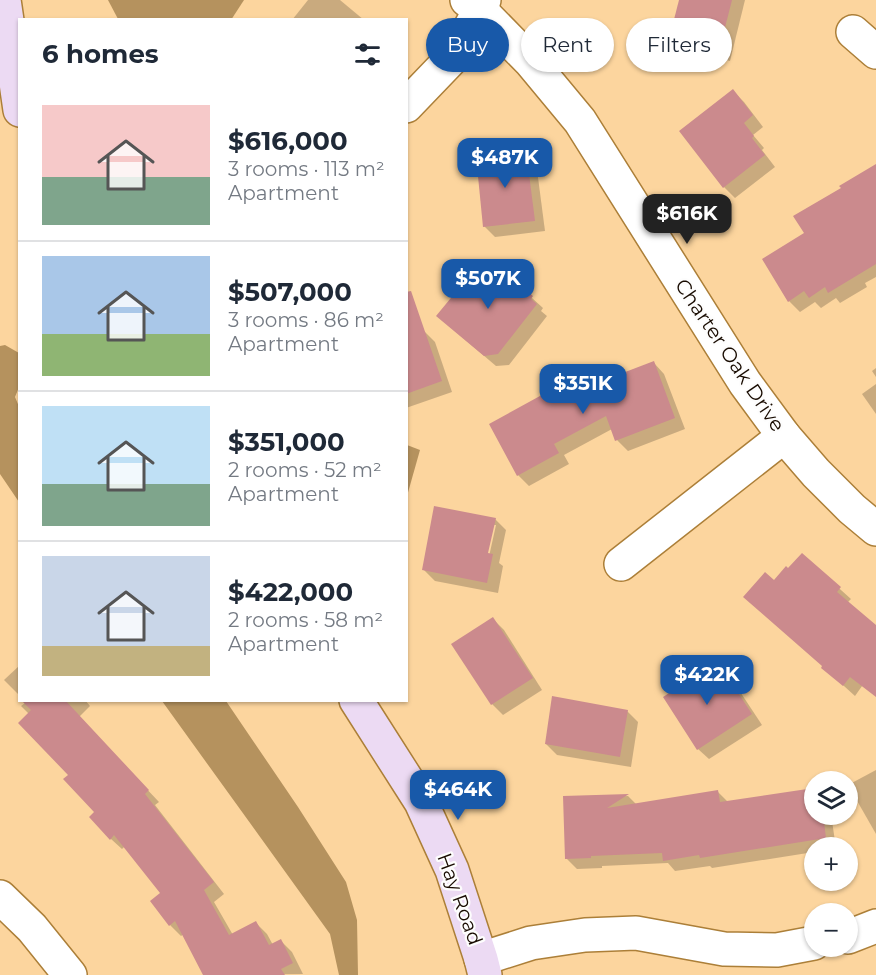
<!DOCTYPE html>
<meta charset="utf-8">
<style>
:root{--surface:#fff;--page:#f6f6f7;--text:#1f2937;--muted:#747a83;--line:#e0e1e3;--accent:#1859a9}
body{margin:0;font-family:Montserrat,sans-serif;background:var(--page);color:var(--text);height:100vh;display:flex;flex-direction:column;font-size:22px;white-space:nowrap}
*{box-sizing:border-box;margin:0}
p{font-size:20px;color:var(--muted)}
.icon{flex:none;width:33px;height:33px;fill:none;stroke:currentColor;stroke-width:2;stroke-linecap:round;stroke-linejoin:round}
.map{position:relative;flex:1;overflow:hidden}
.panel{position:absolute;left:18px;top:18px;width:390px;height:684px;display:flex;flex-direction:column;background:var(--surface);border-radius:0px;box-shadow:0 2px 4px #0004}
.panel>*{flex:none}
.top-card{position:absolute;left:426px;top:18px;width:360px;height:54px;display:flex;gap:12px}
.controls{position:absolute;left:804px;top:771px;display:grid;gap:12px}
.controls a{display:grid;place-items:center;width:54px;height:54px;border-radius:50%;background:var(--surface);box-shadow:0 2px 4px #0004;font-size:30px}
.price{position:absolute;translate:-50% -51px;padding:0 14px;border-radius:12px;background:var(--accent);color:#fff;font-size:20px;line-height:39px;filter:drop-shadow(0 2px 3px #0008)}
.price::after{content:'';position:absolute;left:50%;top:36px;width:18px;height:14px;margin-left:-9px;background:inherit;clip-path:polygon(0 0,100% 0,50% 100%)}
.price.on{background:#222;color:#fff}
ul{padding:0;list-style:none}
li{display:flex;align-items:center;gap:18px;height:150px;padding:0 24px}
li+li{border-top:2px solid var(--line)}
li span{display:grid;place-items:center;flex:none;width:168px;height:120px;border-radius:0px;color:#555}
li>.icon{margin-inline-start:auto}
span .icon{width:72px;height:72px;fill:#fffc;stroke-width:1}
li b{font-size:26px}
h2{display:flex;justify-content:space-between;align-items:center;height:72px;padding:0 24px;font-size:26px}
.pill{padding:0 21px;border-radius:27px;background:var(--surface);box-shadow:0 2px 4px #0004;font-size:21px;line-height:54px}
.pill.on{background:var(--accent);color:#fff}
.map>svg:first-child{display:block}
.forest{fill:#b5925e}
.shadow{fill:#0003;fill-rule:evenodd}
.building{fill:#cb8a8d}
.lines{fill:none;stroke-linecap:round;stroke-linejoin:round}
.street-casing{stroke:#ac7f38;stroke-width:36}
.secondary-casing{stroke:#ac7f38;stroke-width:36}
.street{stroke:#fff;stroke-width:33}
.secondary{stroke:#ecdaf3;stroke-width:33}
.labels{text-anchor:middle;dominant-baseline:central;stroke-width:4.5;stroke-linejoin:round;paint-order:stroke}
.street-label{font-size:20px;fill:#180b00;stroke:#fdfdfd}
</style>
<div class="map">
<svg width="876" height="975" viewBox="0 0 876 975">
<rect width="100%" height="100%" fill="#fcd59e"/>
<g class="forest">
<path d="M108,0h136l-13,20 -113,-1z"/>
<path d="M5,345l14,8v34l-4,10 5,12 -1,93 -19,-28v-128z"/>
<path d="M407,445l13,5 -13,46 -1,-50z"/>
<path d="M162,701h64l72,106 48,75 11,38 1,55h-19l-9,-41z"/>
</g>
<g class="shadow">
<path d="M308,0h32l24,20h-72z"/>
<path d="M680,0h65l-15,61 -48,-12 -11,-11z"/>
<path d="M733,91l11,11 19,25 -10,8 11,13 -2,2 13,17 -40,31 -11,-11z"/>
<path d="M525,151l11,11 9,69 -50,6 -11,-11z"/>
<path d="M876,165v112l-11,6 2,4 -27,16 -4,-5 -15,10 -6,-6 -15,10 -11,-11 17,-67 37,-46z"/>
<path d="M489,261l43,37 11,10 -2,3 6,5 -38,49 -13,1 -47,-40 10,-28z"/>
<path d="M424,331l11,11 17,50 -46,16v-56z"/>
<path d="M654,363l10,11 21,55 -57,22 -11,-11 -5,-11 -48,26 5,9 -40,22 -11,-11 42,-88 8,8z"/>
<path d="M876,368v9l-4,-6z"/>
<path d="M876,384v30l-14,-20z"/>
<path d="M495,519l11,11 -7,33 4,3 -5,27 -63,-12 -11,-11zM493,525h3l-8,36 -3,-1z"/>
<path d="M802,555l49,44 -4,4 29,24v51l-9,1 -12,17 -32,-29 -49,-85 14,-12z"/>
<path d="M493,619l11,11 38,60 -39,25 -11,-11z"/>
<path d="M718,664l11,11 33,50 -53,34 -11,-10 -11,-64z"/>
<path d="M20,665v31l-16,-16z"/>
<path d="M23,700h62l5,6 -11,11 80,85 -4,3 69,89 -10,8 19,33 23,-12 11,11 6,11 8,-4 11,11 11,22 -98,1 -21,-41 -3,2 -11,-11 -8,-31 -37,-48 -3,3 -11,-10 -15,-27 -67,-98 -8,-8 4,-3z"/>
<path d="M627,711l11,11 -7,45 -74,-12 -11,-11z"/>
<path d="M876,770v64l-28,-49z"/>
<path d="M814,789v25h17l5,34h-22v4l-102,16 -2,-2 -35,5 -7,-8 -66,3v2l-25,1 -11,-11 -2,-60 64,-2 9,9 80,-14 12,12z"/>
</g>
<g class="building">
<path d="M679,0h53l-13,51 -50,-12z"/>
<path d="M733,89l20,26 -9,8 10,13 -2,2 13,17 -42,33 -44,-57z"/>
<path d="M526,150l9,71 -52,6 -7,-71z"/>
<path d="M876,164v100l-48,29 -3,-6 -16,11 -5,-7 -16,11 -26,-43 42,-26 -11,-17 48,-28 -2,-2z"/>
<path d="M488,259l45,37 -2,3 6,5 -39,50 -14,2 -48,-40 19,-23 4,3z"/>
<path d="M411,291l31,90 -36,13v-102z"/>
<path d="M654,361l21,57 -60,23 -9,-25 -52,28 5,9 -42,23 -28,-52 71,-39 5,10z"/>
<path d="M434,506l62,12 -8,35 5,1 -6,29 -65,-13z"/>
<path d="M802,553l39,34 -4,5 39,33v72l-26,-20 -7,9 -22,-18 1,-2 -79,-69 22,-25 9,8 12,-14 2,2z"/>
<path d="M493,617l40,61 -42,27 -40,-61z"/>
<path d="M718,662l34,52 -55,36 -34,-53 23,-15 1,1z"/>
<path d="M552,696l76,14 -8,47 -75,-13z"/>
<path d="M21,700h44l84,90 -4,4 69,88 -10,8 25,45 27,-14 13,24 12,-6 12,24 -12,6 4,6h-82l-28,-54 -6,5 -19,-25 10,-8 -46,-58 -4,5 -21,-23 5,-5 -31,-33 5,-4 -50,-52 13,-13z"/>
<path d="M814,788v26h9l3,24 -126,20 -1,-3 -36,6 -1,-8 -71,3v2l-26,1 -2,-63 66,-2 -22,14 111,-18 2,12z"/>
</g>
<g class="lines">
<defs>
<g id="street">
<path d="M467,0l13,10 51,52 49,59 165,262 39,53 32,37 36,36 24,20"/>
<path d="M853,32l23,20"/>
<path d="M406,106l49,-51 25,-45 4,-10"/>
<path d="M621,564l163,-128"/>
<path d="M0,897l32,31 38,47"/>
<path d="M848,937l28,-11"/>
<path d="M481,959l50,-16 54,-8 51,-2 88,16 53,1 37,-7"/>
</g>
<g id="secondary">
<path d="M4,0l16,110"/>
<path d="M356,700l65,102 31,68 29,89 4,16"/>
</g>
</defs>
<use href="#street" class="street-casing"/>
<use href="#secondary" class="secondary-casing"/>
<use href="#street" class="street"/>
<use href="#secondary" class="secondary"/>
</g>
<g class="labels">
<g class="street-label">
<text transform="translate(730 355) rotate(56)">Charter Oak Drive</text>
<text transform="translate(460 899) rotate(70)">Hay Road</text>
</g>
</g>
</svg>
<div class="controls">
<a><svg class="icon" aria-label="layers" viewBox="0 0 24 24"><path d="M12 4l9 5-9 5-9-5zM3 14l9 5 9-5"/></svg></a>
<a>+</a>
<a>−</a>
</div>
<b class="price" style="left:505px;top:189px">$487K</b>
<b class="price on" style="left:687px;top:245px">$616K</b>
<b class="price" style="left:488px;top:310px">$507K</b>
<b class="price" style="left:583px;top:415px">$351K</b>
<b class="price" style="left:707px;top:706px">$422K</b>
<b class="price" style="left:458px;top:821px">$464K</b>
<div class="top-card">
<a class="pill on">Buy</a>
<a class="pill">Rent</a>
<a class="pill">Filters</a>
</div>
<section class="panel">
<h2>6 homes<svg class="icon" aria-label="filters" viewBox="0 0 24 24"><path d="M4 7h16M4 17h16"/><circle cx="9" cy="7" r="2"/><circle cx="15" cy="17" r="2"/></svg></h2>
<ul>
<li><span style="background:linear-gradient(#f6c9c9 60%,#7fa58c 0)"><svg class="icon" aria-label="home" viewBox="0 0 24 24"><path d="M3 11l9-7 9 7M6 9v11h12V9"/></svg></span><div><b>$616,000</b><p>3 rooms · 113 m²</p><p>Apartment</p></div></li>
<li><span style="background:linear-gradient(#a9c7e8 65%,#8fb573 0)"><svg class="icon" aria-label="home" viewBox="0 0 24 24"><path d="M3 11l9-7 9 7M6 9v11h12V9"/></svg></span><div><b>$507,000</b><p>3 rooms · 86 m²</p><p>Apartment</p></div></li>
<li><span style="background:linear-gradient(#bfe0f5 65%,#7fa58c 0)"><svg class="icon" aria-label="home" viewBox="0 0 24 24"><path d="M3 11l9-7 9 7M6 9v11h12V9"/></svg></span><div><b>$351,000</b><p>2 rooms · 52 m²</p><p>Apartment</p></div></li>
<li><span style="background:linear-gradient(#c9d6e8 75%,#c2b280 0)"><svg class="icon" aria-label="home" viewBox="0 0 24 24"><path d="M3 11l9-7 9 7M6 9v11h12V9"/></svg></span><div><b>$422,000</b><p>2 rooms · 58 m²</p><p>Apartment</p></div></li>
</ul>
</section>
</div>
